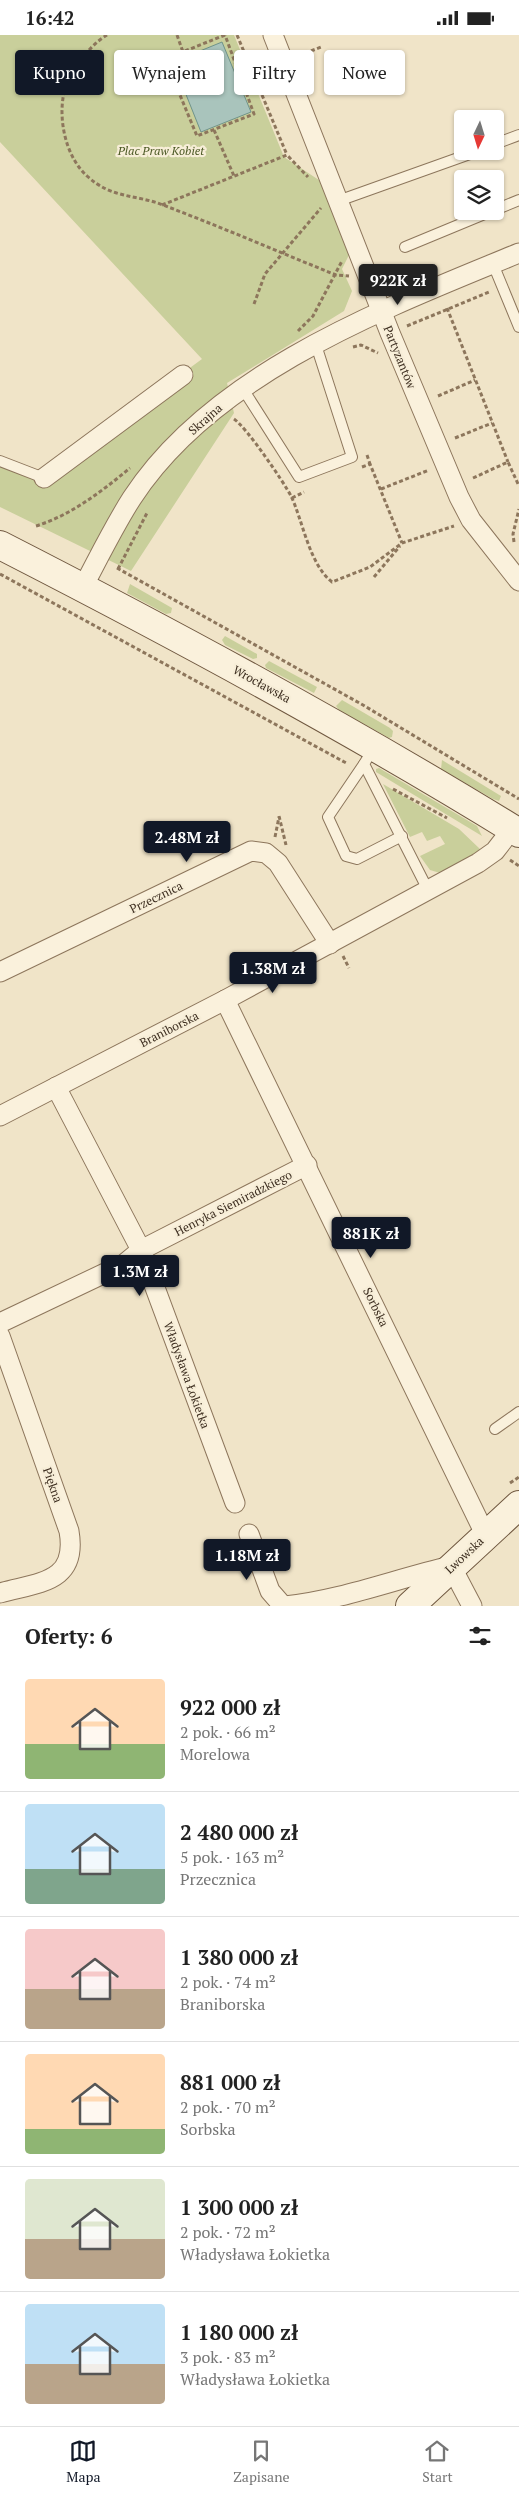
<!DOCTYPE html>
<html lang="pl">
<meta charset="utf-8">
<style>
:root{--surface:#fff;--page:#f2f2f2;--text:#222;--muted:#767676;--line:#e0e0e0;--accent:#111827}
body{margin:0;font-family:"PT Serif",serif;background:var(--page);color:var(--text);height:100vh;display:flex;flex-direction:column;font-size:19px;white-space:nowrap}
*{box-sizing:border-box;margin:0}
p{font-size:16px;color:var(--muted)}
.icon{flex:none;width:28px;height:28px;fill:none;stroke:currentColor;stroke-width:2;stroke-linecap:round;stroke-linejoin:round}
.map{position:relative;height:1571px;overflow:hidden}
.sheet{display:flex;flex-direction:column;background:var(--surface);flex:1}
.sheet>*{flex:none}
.hud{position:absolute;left:15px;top:15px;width:490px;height:45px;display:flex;gap:10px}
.needle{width:32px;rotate:184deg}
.fabs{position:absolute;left:454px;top:75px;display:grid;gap:10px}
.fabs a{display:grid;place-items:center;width:50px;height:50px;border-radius:5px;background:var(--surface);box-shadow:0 1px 4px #0004;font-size:25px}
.price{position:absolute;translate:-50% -42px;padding:0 11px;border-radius:5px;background:var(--accent);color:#fff;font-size:16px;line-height:32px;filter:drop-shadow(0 1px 2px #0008)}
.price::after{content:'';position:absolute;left:50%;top:30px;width:15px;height:11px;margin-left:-8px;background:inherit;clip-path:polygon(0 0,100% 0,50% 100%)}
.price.active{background:#222;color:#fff}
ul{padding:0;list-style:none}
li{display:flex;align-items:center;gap:15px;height:125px;padding:0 25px}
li+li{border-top:1px solid var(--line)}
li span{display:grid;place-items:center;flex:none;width:140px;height:100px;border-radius:5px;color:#555}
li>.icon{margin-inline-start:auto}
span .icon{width:60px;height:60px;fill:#fffc;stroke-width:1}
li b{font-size:21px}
h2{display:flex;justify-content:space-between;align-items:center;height:60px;padding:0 25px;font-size:21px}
.tag{padding:0 18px;border-radius:5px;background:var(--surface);box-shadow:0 1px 4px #0004;font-size:18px;line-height:45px}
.tag.active{background:var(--accent);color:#fff}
.status{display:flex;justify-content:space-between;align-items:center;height:35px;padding:0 25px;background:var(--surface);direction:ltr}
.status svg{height:14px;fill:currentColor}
.dock{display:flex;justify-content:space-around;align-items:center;height:70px;border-top:1px solid var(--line);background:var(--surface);font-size:14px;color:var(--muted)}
.dock a{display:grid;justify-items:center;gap:2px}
.dock .active{color:var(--accent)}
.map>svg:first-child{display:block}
.green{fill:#c9cf9b}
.water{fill:#a9c4bc;stroke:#6f938a}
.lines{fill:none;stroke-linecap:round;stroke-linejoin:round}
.lane-casing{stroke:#8d765c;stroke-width:12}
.street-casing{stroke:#8d765c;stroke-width:21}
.secondary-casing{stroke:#6f573f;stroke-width:30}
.path{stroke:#8d765c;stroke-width:3;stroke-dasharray:4 2.5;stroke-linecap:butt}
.lane{stroke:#faf1dc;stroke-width:10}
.street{stroke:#faf1dc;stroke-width:19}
.secondary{stroke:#faf1dc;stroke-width:28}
.labels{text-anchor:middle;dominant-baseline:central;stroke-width:4.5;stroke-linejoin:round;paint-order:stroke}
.park-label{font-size:12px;font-style:italic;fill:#4d5a26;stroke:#f7eed8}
.street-label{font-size:12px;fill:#3d2e20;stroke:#f7eed8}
</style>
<div class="status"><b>16:42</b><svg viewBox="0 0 49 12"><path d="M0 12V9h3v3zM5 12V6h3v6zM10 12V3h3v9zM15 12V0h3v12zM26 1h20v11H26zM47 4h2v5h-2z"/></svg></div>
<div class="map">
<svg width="519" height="1571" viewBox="0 0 519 1571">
<rect width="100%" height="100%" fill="#f0e4c8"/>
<g class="green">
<path d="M0,0h234l50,122 47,31 20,63 -9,18 10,22 -8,20 -117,72 7,30 -103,158 -131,-64v-41l40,12 162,-119 -202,-217z"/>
<path d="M130,549l42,24 -1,5 -5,1 -39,-21z"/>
<path d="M225,601l32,18v4l-4,1 -28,-14 -3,-5z"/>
<path d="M269,626l48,26 -3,6 -48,-25 -1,-3z"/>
<path d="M342,665l48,28 3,3 -1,6 -3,1 -50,-28 -3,-4z"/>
<path d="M442,725l59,36 -2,5 -6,-2 -52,-30z"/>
<path d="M379,733l98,58 5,10 -106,-64v-3z"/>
<path d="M383,749l76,45 21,20 -3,4 -37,20 -10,-3 -10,-14 25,-12 -5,-8 -13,5 -5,-9 -12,5z"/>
</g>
<path class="water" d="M222,7l29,70 -50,20 -28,-70z"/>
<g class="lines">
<defs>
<g id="lane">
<path d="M495,109l24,-9"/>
<path d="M338,166l140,-50"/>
<path d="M495,175l24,-10"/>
<path d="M405,212l87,-36"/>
<path d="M493,229l26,63"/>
<path d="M243,354l56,88 53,-20 -36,-112"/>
<path d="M0,426l44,17"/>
<path d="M367,724l-3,5 64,126"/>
<path d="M364,729l-36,53 18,39 11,3 45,-23"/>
<path d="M495,1394l24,-17"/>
</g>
<g id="street">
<path d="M273,0l117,298 69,164 12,23 48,61"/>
<path d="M44,443l139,-103"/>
<path d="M83,552c16,-30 31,-61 49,-89 82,-126 254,-190 387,-245"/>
<path d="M0,937l251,-121 15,2 12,10 52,81"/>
<path d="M225,965l260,534"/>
<path d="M56,1052l85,163 94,253"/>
<path d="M0,1081l225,-116 253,-137 17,-12 17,-22"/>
<path d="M0,1288l124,-59 17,-14 166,-85"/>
<path d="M0,1301l69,195c9,52 -30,51 -69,62"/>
<path d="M249,1499l21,57 13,15"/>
<path d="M285,1571c57,-6 110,-27 166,-40l21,40"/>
</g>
<g id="secondary">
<path d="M0,510c176,90 351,184 519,288"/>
<path d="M410,1571l109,-101"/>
</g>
</defs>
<use href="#lane" class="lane-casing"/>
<use href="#street" class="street-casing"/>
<use href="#secondary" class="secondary-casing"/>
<g class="path">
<path d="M107,0c-19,11 -41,41 -44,63 -4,26 4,60 24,78 25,23 48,18 76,29 58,22 116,47 173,70l13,1"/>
<path d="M177,0l6,17"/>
<path d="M225,0l-60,24 32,77 57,-22 -29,-79"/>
<path d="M237,0l50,120"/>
<path d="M311,16l10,-4"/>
<path d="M214,95l20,46"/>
<path d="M162,170l125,-50 21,22"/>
<path d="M254,269l11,-30 56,-66"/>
<path d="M447,273l61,154"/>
<path d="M407,291l82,-34"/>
<path d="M298,296l15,-15 29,-55"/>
<path d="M353,312l8,-2 17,8"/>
<path d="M438,361l37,-16"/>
<path d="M234,384c13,9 49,62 57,77 12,25 18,68 41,86l38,-15 32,-24 52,-17"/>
<path d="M455,403l37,-15"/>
<path d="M367,420l3,9"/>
<path d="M362,432l8,-3 32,79"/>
<path d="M473,443l35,-16 11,24"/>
<path d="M381,454l48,-19"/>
<path d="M292,463l12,-6"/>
<path d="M36,491c35,-11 65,-34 94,-58"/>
<path d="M514,507l-1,-8 6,-25"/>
<path d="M117,533l246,137 156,94"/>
<path d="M118,534l29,-56"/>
<path d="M0,539l348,190"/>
<path d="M374,542l26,-31"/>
<path d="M393,754l54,29"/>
<path d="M279,781l7,29"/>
<path d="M275,802l4,-20"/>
<path d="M510,825l9,6"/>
<path d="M343,921l6,12"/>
<path d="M510,1448l9,-6"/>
</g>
<use href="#lane" class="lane"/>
<use href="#street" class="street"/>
<use href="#secondary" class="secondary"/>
</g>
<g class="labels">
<g class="park-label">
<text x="161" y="115">Plac Praw Kobiet</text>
</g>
<g class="street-label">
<text transform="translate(400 322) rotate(68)">Partyzantów</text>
<text transform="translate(205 384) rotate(-41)">Skrajna</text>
<text transform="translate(262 649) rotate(29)">Wrocławska</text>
<text transform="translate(156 862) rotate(-26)">Przecznica</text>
<text transform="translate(169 994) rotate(-27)">Braniborska</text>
<text transform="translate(233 1168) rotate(-27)">Henryka Siemiradzkiego</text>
<text transform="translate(376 1272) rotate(64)">Sorbska</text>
<text transform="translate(187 1340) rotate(70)">Władysława Łokietka</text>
<text transform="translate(53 1450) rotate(71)">Piękna</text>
<text transform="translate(464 1520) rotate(-43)">Lwowska</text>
</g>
</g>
</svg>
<div class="fabs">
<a><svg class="needle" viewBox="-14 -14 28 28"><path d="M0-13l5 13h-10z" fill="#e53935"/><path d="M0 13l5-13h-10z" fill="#767676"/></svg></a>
<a><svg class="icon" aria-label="layers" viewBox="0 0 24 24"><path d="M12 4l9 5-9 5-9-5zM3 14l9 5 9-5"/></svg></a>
</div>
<b class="price active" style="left:398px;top:271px">922K zł</b>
<b class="price" style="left:187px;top:828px">2.48M zł</b>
<b class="price" style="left:273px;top:959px">1.38M zł</b>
<b class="price" style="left:371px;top:1224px">881K zł</b>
<b class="price" style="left:140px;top:1262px">1.3M zł</b>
<b class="price" style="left:247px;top:1546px">1.18M zł</b>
<div class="hud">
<a class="tag active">Kupno</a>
<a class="tag">Wynajem</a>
<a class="tag">Filtry</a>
<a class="tag">Nowe</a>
</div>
</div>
<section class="sheet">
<h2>Oferty: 6<svg class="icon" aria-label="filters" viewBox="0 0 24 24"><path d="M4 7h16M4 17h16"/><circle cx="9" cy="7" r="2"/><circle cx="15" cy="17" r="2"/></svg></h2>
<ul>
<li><span style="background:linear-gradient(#ffd9b3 65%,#8fb573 0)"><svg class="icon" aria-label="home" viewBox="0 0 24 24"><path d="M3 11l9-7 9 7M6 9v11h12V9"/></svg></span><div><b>922 000 zł</b><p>2 pok. · 66 m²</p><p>Morelowa</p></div></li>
<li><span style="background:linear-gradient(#bfe0f5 65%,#7fa58c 0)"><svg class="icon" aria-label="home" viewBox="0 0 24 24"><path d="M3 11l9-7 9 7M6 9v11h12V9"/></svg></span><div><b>2 480 000 zł</b><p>5 pok. · 163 m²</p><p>Przecznica</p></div></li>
<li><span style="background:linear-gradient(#f6c9c9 60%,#b9a48a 0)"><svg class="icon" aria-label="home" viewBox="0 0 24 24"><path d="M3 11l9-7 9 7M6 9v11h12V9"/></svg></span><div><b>1 380 000 zł</b><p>2 pok. · 74 m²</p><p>Braniborska</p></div></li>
<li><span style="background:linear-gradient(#ffd9b3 75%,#8fb573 0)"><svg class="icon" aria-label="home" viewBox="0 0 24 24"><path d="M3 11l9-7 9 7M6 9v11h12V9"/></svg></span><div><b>881 000 zł</b><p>2 pok. · 70 m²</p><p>Sorbska</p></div></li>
<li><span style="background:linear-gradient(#dfe7d0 60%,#b9a48a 0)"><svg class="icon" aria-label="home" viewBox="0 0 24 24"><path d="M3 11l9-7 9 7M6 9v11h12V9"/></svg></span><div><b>1 300 000 zł</b><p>2 pok. · 72 m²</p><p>Władysława Łokietka</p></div></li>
<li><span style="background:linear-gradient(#bfe0f5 60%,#b9a48a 0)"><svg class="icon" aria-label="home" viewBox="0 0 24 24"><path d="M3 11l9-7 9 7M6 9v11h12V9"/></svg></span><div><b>1 180 000 zł</b><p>3 pok. · 83 m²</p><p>Władysława Łokietka</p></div></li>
</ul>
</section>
<nav class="dock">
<a class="active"><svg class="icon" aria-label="map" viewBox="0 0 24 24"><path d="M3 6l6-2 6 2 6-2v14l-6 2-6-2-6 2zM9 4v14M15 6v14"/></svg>Mapa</a>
<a><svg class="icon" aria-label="saved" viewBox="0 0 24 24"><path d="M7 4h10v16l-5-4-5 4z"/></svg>Zapisane</a>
<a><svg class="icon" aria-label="home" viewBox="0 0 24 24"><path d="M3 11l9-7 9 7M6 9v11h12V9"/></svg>Start</a>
</nav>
